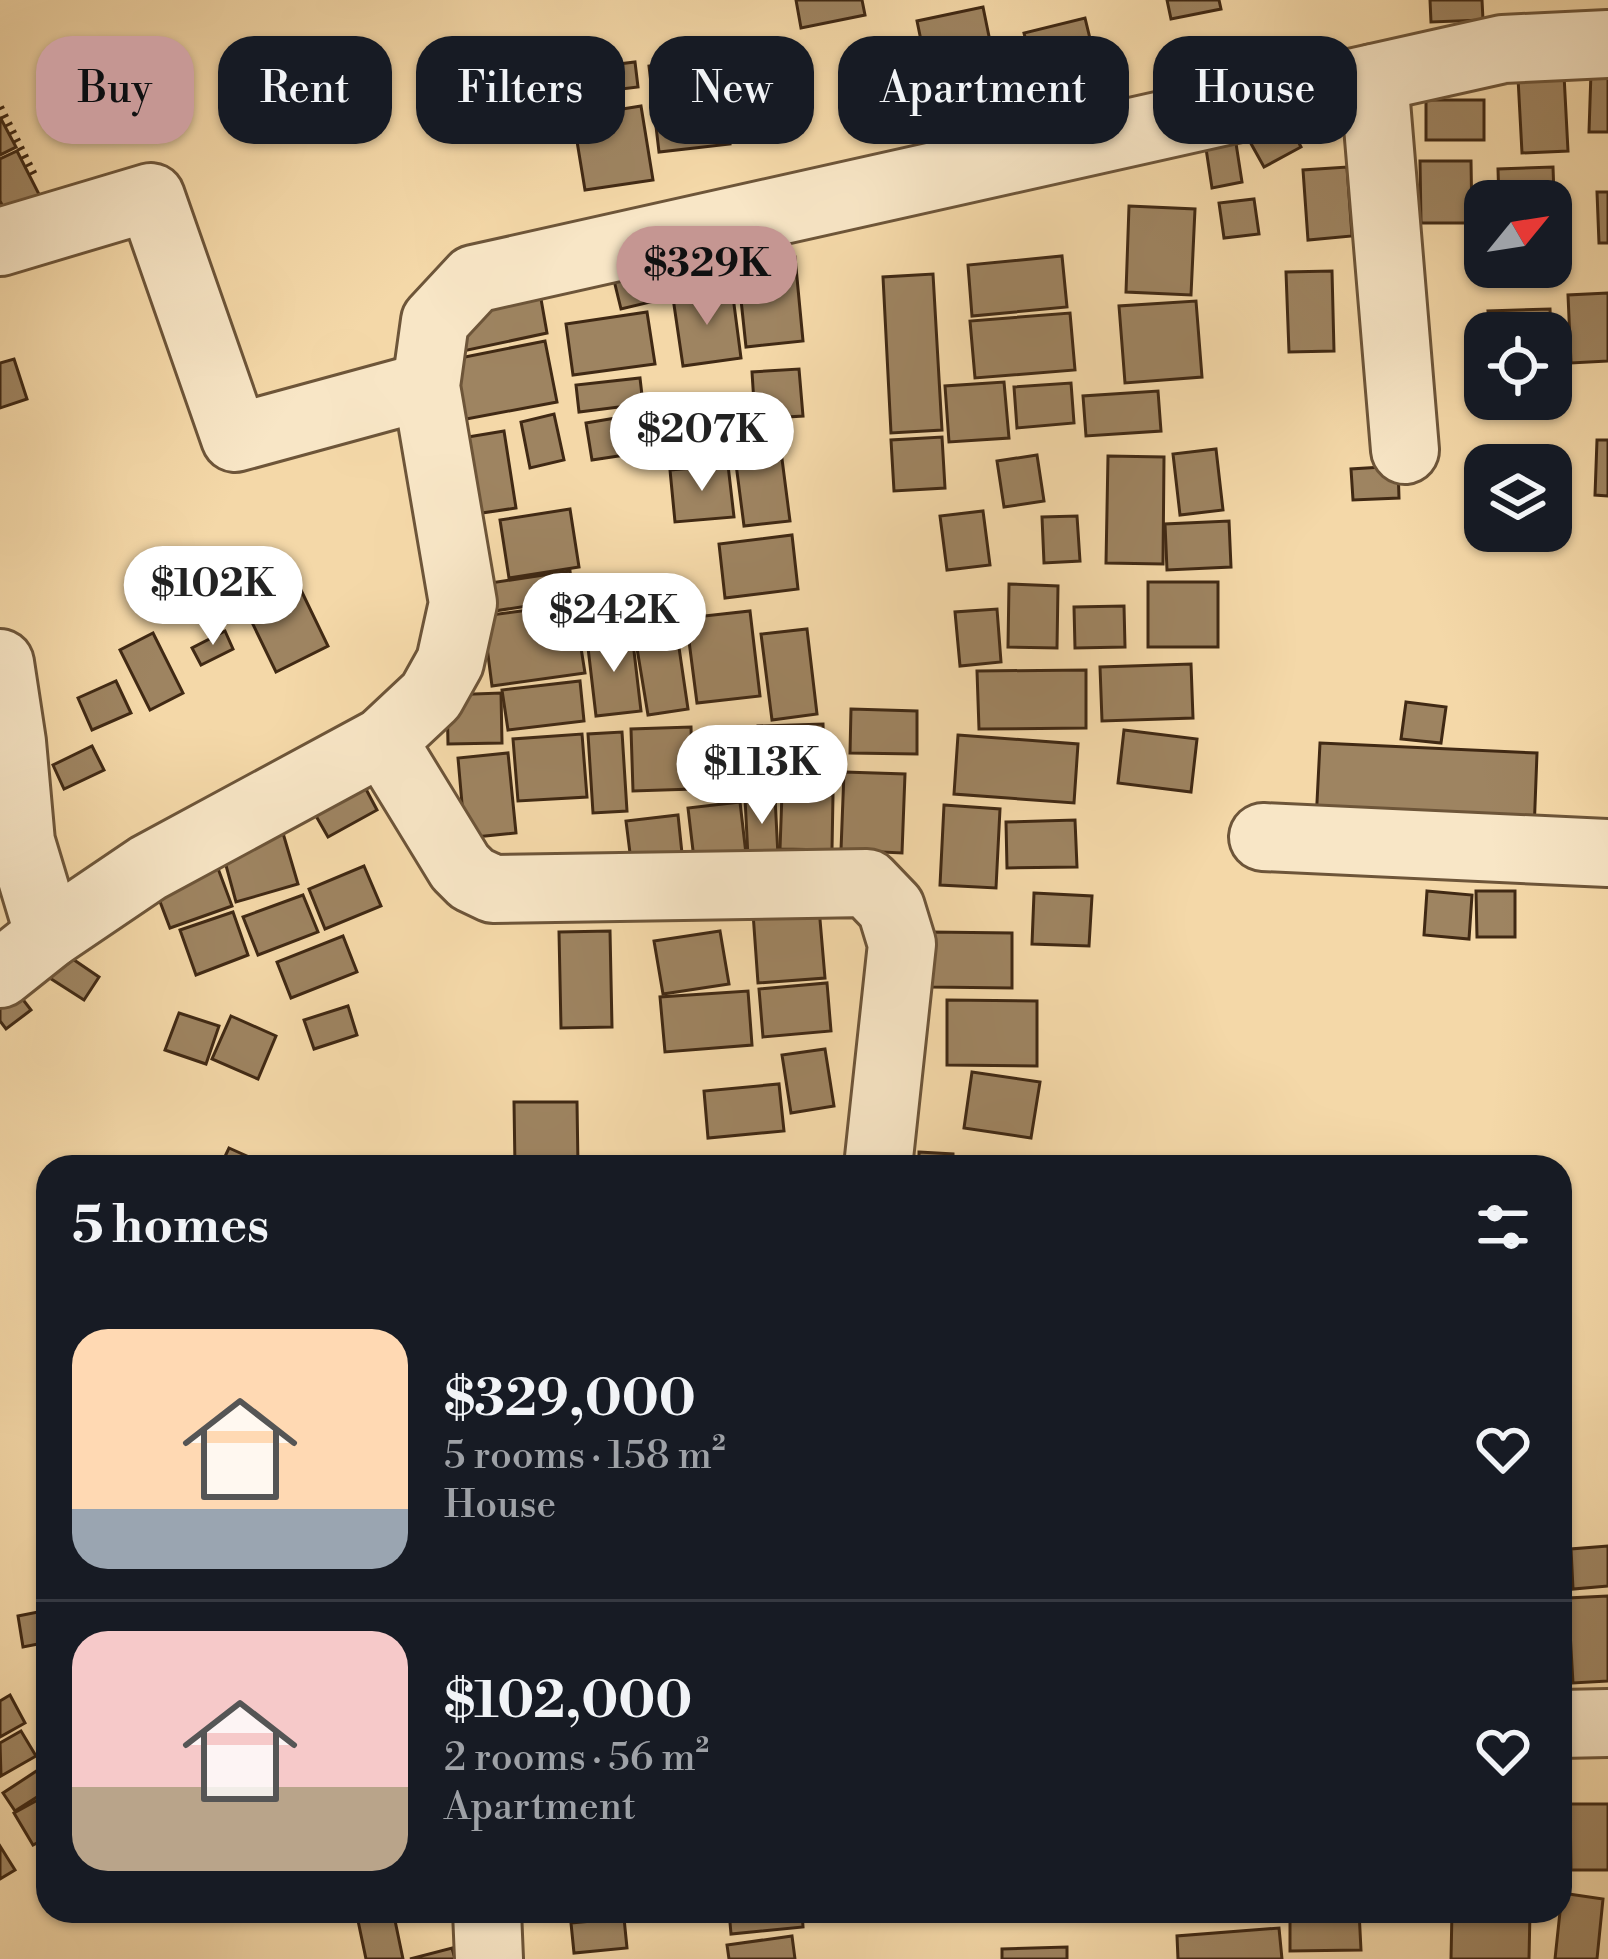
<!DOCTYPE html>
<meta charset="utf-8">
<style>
:root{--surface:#171b24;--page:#242831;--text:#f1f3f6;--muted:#9ea1a6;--line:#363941;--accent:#c59692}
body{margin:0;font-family:"Libre Bodoni",serif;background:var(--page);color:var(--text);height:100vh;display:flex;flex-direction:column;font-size:45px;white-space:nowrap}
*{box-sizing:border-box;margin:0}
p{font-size:39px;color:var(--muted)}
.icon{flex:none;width:66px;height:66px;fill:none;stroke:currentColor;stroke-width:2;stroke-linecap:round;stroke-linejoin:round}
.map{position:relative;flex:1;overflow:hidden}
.panel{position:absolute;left:36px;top:1155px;width:1536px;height:768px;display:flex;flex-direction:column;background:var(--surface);border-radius:36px;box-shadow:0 3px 9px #0004}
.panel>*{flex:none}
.hud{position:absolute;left:36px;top:36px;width:1536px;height:108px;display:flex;gap:24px}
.needle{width:78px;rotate:60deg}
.fabs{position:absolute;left:1464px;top:180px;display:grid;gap:24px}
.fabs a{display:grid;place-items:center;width:108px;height:108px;border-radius:24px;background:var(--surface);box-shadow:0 3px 9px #0004;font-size:60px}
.price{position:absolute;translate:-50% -102px;padding:0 27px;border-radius:42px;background:#fff;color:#222;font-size:39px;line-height:78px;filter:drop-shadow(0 3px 6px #0008)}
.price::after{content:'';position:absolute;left:50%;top:72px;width:36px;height:27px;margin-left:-18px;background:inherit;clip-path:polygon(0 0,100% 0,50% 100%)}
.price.on{background:var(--accent);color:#111}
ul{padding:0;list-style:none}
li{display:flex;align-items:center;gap:36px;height:300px;padding:0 36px}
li+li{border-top:3px solid var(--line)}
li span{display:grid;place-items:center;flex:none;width:336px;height:240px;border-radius:36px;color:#555}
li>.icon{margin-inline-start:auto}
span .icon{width:144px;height:144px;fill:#fffc;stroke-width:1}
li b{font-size:51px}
h2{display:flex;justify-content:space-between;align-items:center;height:144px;padding:0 36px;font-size:51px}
.chip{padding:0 42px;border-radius:36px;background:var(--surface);box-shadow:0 3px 9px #0004;font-size:42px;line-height:108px}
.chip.on{background:var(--accent);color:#111}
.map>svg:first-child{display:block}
.building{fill:#9e8461;stroke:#402914;stroke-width:3}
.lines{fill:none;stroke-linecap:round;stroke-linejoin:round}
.minor-casing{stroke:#6d5539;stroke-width:72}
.path{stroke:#402914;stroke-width:8;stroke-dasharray:3 6;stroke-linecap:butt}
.minor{stroke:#f8e6c6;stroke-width:66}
</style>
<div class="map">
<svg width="1608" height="1959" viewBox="0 0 1608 1959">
<rect width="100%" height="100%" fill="#f4d8a8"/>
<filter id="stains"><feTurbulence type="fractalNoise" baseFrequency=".00167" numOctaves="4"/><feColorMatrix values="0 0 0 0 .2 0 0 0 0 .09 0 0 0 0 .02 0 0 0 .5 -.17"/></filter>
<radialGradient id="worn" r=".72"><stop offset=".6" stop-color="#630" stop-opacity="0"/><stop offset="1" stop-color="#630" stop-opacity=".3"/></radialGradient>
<g class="building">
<path d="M796,0h66l3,15 -64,13z"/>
<path d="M1167,0h52l2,9 -50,10z"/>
<path d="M1430,0h52l1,20 -52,2z"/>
<path d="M983,7l19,93 -66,13 -19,-92z"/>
<path d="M1085,18l18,74 -60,15 -19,-74z"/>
<path d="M905,47l9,66 -53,8 -9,-66z"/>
<path d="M720,58l10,86 -71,8 -10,-86z"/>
<path d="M635,62l3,25 -66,8 -3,-25z"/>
<path d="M1591,72l17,1v59h-19z"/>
<path d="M1564,75l4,76 -46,2 -4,-75z"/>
<rect x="1426" y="100" width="58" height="40"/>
<path d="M641,106l12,74 -68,10 -12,-73z"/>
<path d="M0,117l16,30 -16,8z"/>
<path d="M1287,120l14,27 -37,20 -15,-27z"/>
<path d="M1235,137l7,45 -30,6 -7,-46z"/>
<path d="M17,151l30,59 -33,17 -14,-26v-42z"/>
<path d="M1420,161h51l1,62h-51z"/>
<path d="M1347,167l5,69 -44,4 -5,-70z"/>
<path d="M1553,167l4,112 -55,2v-14h49v-66h-52l-1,-32z"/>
<path d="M1597,192h11v51h-9z"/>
<path d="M1254,199l5,35 -35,4 -5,-35z"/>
<path d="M1129,206l66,3 -4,86 -65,-3z"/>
<path d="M1062,256l5,51 -95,9 -4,-51z"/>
<path d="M795,257l8,84 -57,6 -9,-85z"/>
<path d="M649,260l10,40 -38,9 -10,-41z"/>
<path d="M1332,271l2,80 -45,1 -3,-80z"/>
<path d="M933,274l9,156 -51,3 -8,-156z"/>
<path d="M538,282l9,51 -98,21 28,-60z"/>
<path d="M732,289l9,69 -58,8 -10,-68z"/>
<path d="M1608,293v68l-37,2 -3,-68z"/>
<path d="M1196,301l6,76 -77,6 -6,-77z"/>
<path d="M1550,309l1,24h-61l-2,-22z"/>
<path d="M647,312l8,52 -82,11 -7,-51z"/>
<path d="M1070,313l5,57 -100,8 -5,-57z"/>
<path d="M545,341l12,61 -96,18 -11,-60z"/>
<path d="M14,359l13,40 -27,9v-45z"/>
<path d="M799,369l4,47 -48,3 -3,-47z"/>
<path d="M640,378l3,26 -64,8 -3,-27z"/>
<path d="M1004,382l5,56 -60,4 -4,-56z"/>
<path d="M1071,383l3,40 -57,5 -3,-41z"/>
<path d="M1158,391l3,40 -75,5 -3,-40z"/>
<path d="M651,412l7,38 -66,10 -6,-37z"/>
<path d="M554,414l10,46 -34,8 -9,-46z"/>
<path d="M504,431l12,77 -48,7 -12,-76z"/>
<path d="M942,437l3,51 -51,3 -3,-51z"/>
<path d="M1597,440h11v56l-13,-1z"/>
<path d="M1216,449l7,61 -43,5 -7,-61z"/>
<path d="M1037,455l7,46 -40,6 -7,-46z"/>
<path d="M1108,456l56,1 -1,107 -57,-1z"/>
<path d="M782,459l8,62 -46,5 -8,-62z"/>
<path d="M728,465l6,52 -59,5 -5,-52z"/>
<path d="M1398,466l1,32 -46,2 -2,-31z"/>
<path d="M570,509l9,58 -70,11 -9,-58z"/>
<path d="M983,511l7,54 -43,5 -7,-54z"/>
<path d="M1077,516l3,45 -36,2 -2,-46z"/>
<path d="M1229,521l2,46 -64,3 -2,-46z"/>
<path d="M792,535l6,54 -73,9 -6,-54z"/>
<path d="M570,571l3,28 -85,13 -4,-28z"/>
<rect x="1148" y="582" width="70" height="65"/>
<path d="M1009,584l49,2 -1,62 -49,-1z"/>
<path d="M299,586l29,60 -52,26 -29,-60z"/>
<path d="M672,600l16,109 -40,6 -18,-109z"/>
<path d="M574,604l11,69 -93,13 -9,-70z"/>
<path d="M1124,606l1,41 -50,1 -1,-41z"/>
<path d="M997,609l4,53 -41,4 -5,-54z"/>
<path d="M750,611l10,85 -63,7 -11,-85z"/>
<path d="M807,629l10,85 -45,6 -11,-86z"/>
<path d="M225,631l8,18 -32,16 -9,-17z"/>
<path d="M153,633l30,60 -33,17 -30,-60z"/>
<path d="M632,634l9,77 -45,5 -9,-77z"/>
<path d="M1191,664l2,54 -91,3 -2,-54z"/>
<path d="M1086,670v58l-107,1 -2,-58z"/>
<path d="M116,681l15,32 -39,17 -14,-32z"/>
<path d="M580,681l4,40 -76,9 -6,-40z"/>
<path d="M501,693l1,50 -54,1 -1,-49z"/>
<path d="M1406,702l40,5 -5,36 -40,-4z"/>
<path d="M851,709l66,2v43l-67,-1z"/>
<path d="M823,724l1,39 -65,2 -1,-39z"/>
<path d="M691,727l2,62 -60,2 -2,-62z"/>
<path d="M1124,730l73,9 -6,53 -73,-9z"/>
<path d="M622,732l5,79 -34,2 -5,-79z"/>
<path d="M582,734l5,63 -69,4 -5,-62z"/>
<path d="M958,735l120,9 -4,59 -120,-9z"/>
<path d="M1320,743l217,10 -3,79 -218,-10z"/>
<path d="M92,746l12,24 -40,19 -11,-24z"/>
<path d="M508,753l8,80 -51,5 -7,-80z"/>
<path d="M743,761l2,31 -41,3 -2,-32z"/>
<path d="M844,772l61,2 -3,79 -61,-3z"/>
<path d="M358,774l19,36 -49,27 -20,-35z"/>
<path d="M782,793l51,2 -1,55 -52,-1z"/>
<path d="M775,797l3,59 -30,1 -3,-59z"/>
<path d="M740,802l6,52 -52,5 -6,-51z"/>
<path d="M944,805l56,4 -4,79 -56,-3z"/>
<path d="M678,815l5,48 -51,6 -6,-48z"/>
<path d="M1075,820l2,47 -70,1 -1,-46z"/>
<path d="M280,823l18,61 -62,18 -17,-62z"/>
<path d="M213,855l19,51 -62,22 -19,-50z"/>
<path d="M364,866l17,40 -56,23 -16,-40z"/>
<path d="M1427,891l45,4 -3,44 -45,-4z"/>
<path d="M1476,891h39v46h-38z"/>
<path d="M1034,893l58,3 -3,50 -57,-2z"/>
<path d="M303,895l15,37 -60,23 -15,-38z"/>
<path d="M819,908l6,70 -67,5 -5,-70z"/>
<path d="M233,912l15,43 -52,20 -16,-45z"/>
<path d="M610,931l2,96 -51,1 -2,-96z"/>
<path d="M720,931l9,53 -66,10 -9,-53z"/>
<path d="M931,932l81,1v55l-81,-1z"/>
<path d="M343,936l14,36 -66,26 -14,-36z"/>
<path d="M58,949l41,28 -15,23 -42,-27z"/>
<path d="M827,983l4,48 -68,6 -4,-48z"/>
<path d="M11,984l20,26 -25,19 -6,-8v-29z"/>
<path d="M748,991l4,54 -87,7 -5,-55z"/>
<path d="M947,1000l90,1v65l-90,-1z"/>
<path d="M348,1006l9,29 -43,14 -10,-29z"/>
<path d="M179,1013l40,13 -13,38 -41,-14z"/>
<path d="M231,1016l45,20 -18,43 -46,-20z"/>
<path d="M825,1049l9,57 -43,7 -9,-58z"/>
<path d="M972,1072l68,10 -9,56 -67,-10z"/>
<path d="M779,1084l5,47 -76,7 -4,-47z"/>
<path d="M514,1102h63l1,64 -63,1z"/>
<path d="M229,1148l42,19h-51z"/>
<path d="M919,1152l34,2v13h-34z"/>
<path d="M1608,1546v40l-35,3 -2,-40z"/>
<path d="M1608,1596v85l-35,2 -5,-85z"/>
<path d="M48,1610v32l-25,5 -5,-31z"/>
<path d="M10,1695l15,28 -25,14v-36z"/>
<path d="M21,1731l15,25 -35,20 -1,-33z"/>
<path d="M38,1770l10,20 -33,21 -12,-18z"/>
<path d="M45,1796l3,5v36l-15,8 -19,-32z"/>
<path d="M1570,1804h38v66h-37z"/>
<path d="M0,1846l15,24 -15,9z"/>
<path d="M1562,1893l41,6 -6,60h-42z"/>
<path d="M356,1911h37l10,48h-37z"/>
<path d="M729,1911h73l1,16 -72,7z"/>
<path d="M1290,1911h69l2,39 -71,1z"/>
<path d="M1452,1911h78l-1,48h-78z"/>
<path d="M624,1918l3,30 -53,5 -3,-30z"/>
<path d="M1279,1928l3,31h-104l-1,-23z"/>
<path d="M792,1936l3,23h-66l-2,-14z"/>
<path d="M1067,1947v12h-65v-10z"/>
<path d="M452,1948l3,11h-45z"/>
</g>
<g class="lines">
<defs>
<g id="minor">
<path d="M1374,78l31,372"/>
<path d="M0,242l151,-45 84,241 191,-52"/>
<path d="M0,663l12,79 9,100 28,93"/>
<path d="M383,741l77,126 12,12 21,10 374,-6 24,25 11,36 -24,223"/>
<path d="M1263,837l345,16"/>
<path d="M0,974l49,-39 99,-67 235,-127 48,-45 19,-34 13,-59 -37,-217 9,-65 39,-42 1029,-230 105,-5"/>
<path d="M1560,1724l48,-1"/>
<path d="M487,1911l2,48"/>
</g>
</defs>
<use href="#minor" class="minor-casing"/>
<path class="path" d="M0,107l34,68"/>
<use href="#minor" class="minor"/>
</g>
<rect width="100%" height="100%" filter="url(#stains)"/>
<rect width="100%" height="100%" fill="url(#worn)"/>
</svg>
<div class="fabs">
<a><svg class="needle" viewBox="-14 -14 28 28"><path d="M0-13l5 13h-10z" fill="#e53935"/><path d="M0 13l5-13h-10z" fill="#9ea1a6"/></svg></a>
<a><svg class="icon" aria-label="locate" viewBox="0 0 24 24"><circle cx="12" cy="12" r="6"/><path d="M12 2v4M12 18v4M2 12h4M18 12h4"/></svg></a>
<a><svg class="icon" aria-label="layers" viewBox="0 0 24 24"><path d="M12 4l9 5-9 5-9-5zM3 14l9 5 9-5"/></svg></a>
</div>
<b class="price on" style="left:707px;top:328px">$329K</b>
<b class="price" style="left:702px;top:494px">$207K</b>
<b class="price" style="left:213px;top:648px">$102K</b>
<b class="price" style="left:614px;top:675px">$242K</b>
<b class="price" style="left:762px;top:827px">$113K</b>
<div class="hud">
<a class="chip on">Buy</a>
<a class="chip">Rent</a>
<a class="chip">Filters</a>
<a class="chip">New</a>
<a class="chip">Apartment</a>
<a class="chip">House</a>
</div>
<section class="panel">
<h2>5 homes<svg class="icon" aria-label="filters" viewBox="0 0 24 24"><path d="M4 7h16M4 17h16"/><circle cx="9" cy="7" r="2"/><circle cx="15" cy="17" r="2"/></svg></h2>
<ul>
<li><span style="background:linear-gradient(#ffd9b3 75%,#9aa5b1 0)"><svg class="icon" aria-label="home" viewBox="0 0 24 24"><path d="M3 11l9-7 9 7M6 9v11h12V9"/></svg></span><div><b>$329,000</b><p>5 rooms · 158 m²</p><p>House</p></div><svg class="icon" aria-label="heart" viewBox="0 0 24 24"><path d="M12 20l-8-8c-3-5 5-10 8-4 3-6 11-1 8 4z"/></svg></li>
<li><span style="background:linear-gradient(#f6c9c9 65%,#b9a48a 0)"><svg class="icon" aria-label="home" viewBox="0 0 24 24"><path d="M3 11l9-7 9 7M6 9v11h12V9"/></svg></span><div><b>$102,000</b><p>2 rooms · 56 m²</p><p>Apartment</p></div><svg class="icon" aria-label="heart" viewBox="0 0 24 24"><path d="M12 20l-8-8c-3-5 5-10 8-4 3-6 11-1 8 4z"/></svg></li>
</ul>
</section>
</div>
